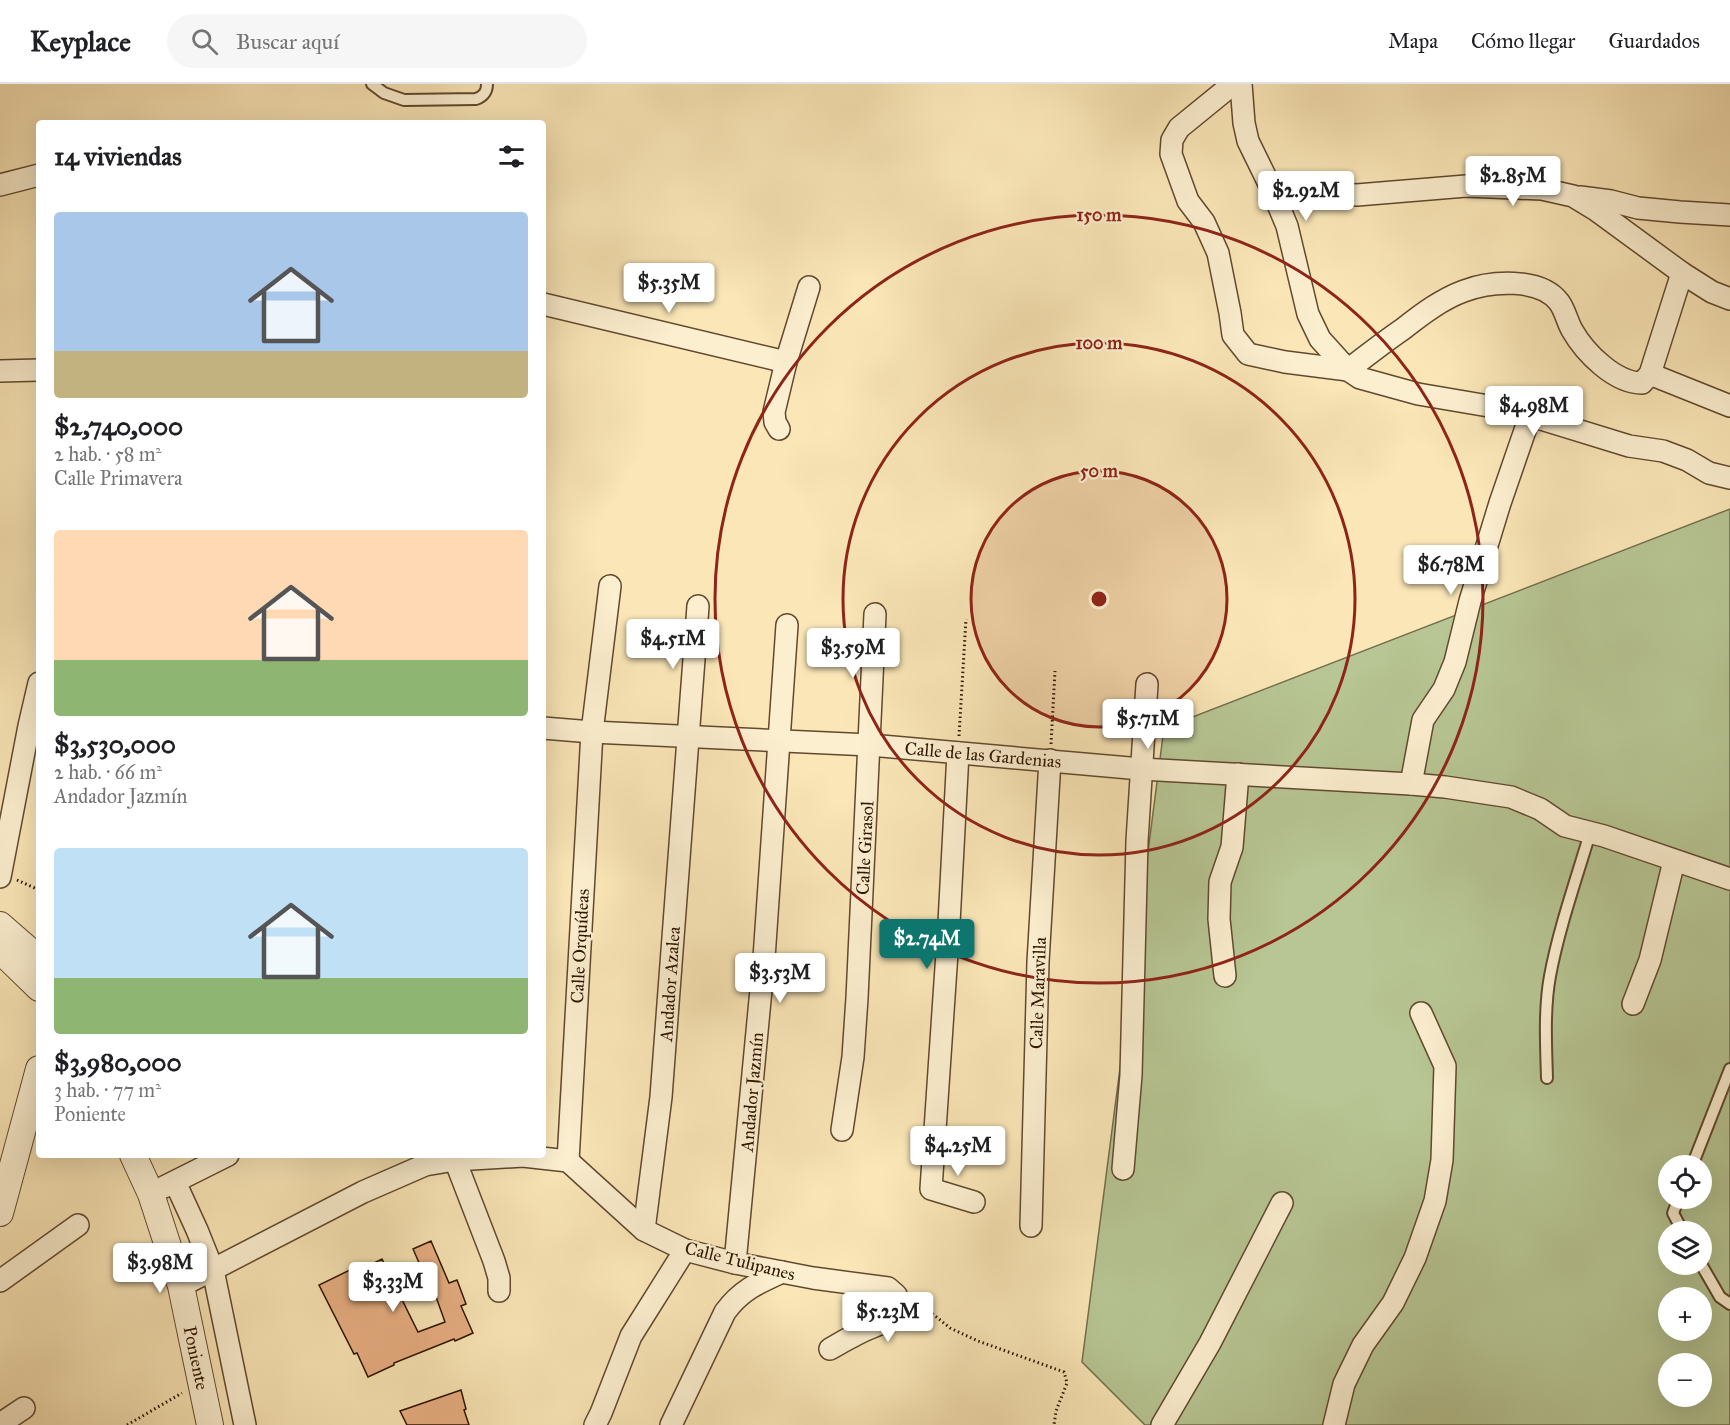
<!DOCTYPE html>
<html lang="es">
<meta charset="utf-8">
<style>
:root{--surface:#fff;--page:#f6f6f6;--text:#202124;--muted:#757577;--line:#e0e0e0;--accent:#0f766e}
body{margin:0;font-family:"IM FELL Great Primer",serif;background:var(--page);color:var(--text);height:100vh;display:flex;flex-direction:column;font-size:22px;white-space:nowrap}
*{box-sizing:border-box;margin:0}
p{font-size:20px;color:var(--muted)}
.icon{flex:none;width:33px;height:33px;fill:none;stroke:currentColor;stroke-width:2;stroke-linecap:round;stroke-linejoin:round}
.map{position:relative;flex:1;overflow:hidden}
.sheet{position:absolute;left:36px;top:36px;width:510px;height:1038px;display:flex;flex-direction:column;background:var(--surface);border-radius:6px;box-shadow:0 6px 24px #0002}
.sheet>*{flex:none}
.fabs{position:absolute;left:1658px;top:1071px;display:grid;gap:12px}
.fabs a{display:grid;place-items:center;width:54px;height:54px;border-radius:50%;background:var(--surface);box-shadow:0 6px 24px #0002;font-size:30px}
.price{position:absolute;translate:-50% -51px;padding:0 14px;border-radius:6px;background:#fff;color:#222;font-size:20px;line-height:39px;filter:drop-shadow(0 2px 3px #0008)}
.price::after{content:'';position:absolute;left:50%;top:36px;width:18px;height:14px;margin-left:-9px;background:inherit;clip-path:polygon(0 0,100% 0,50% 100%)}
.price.on{background:var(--accent);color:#fff}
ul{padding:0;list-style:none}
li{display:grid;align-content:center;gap:12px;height:318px;padding:0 18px}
li span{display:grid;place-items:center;height:186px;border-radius:6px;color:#555}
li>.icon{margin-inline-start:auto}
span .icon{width:108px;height:108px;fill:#fffc;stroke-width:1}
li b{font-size:26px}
h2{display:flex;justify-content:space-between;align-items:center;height:72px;padding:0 18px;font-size:26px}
header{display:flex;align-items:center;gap:36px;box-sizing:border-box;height:84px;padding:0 30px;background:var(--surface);border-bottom:2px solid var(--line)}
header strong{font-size:28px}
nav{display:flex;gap:33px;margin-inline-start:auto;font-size:21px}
.search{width:420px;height:54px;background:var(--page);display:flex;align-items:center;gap:15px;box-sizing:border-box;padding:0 21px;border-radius:33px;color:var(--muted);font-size:22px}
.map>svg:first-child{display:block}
.green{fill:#b7c694;stroke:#726e4a;stroke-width:1.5;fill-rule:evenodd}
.building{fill:#e9b084;stroke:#2e1500;stroke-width:1.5}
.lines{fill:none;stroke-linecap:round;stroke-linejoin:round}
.service-casing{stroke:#61492e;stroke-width:14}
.minor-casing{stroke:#61492e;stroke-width:24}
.tertiary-casing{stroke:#61492e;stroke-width:28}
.path{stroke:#2e1500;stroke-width:3;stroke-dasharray:1.5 3;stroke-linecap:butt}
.service{stroke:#fcefd0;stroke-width:10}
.minor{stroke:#fcefd0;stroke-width:21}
.tertiary{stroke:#fcefd0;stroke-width:26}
.ring{fill:none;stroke:#8f2418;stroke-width:3}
.labels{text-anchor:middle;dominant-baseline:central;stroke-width:4.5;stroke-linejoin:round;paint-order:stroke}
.street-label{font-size:18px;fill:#2e1500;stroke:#fcefd0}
.centre{fill:#8f2418;stroke:#fcefd0;stroke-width:3}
.ring-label{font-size:18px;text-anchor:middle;font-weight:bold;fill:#8f2418;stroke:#fcefd0;stroke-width:4.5;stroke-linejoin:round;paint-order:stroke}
</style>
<header>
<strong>Keyplace</strong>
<div class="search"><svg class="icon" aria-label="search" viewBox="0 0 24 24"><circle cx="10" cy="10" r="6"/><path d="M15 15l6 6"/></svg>Buscar aquí</div>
<nav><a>Mapa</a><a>Cómo llegar</a><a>Guardados</a></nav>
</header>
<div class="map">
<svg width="1730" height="1341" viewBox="0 0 1730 1341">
<rect width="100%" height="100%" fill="#fae6b7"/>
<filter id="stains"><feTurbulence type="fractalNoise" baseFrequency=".00333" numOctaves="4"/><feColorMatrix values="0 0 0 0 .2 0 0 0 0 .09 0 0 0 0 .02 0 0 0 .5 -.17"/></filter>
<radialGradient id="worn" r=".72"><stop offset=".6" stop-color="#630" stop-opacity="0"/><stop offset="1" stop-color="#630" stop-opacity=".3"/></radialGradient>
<path class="green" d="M1730,425v916h-585l-63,-63 82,-634zM1668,1082h33v32h-33zM1668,1148h33v32h-33zM1668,1214h33v32h-33zM1668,1280h33v32h-33z"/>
<g class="building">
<path d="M431,1157l18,42 8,-3 9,24 -5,2 12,27 -18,8 -1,-2 -60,24v2l-26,12 -11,-24 -3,1 -35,-69 35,-17 2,4 26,-13 36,73 27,-10 -15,-42 -3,1 -14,-32z"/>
<path d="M461,1306l5,19 -2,1 5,15h-62l-7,-14z"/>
</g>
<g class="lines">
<defs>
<g id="service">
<path d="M372,0l12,9 20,7 72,-1c8,-3 11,-7 11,-15"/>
<path d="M1547,994c-1,-34 -3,-69 3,-102 9,-48 26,-96 40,-143"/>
<path d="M1692,1082l38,-97"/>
<path d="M1679,1114l-6,15 10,19"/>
<path d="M1701,1180l19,33 10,7"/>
</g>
<g id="minor">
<path d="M1233,0l-54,44 -7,12 -1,14 17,47 16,21 14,31 12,60 3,22 15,19 37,8 63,8c18,-14 36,-28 55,-41 19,-15 39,-30 61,-38 26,-10 76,-14 95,11 6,8 8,19 13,28 13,23 43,53 70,53l8,-9 32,-101"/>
<path d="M1241,0l3,39 4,18 24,49 15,36 21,88 12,25 28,31 12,8 58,16 94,16 117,36 34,5 24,9 22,13 21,5"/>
<path d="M0,101l39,-10"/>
<path d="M1272,106l85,5 109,-9 76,3 31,7 23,14 86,63 30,19 18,7"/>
<path d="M1580,113l31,4 27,7 42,4 50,3"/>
<path d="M543,220l243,58"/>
<path d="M0,287l39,-1"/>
<path d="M1650,290l80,32"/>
<path d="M779,345l-4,-7 -1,-10 12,-50 23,-75"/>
<path d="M543,644l49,4 278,13 271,24 270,15 34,3 66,10 29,12 25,17 39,10 126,43"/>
<path d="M958,669l-9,170 -18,266 43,13"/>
<path d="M1411,700l12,-64 21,-31 11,-27 15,-61 30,-98 30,-87"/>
<path d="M0,793l29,-151 10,-43"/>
<path d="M1225,892l-6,-57 1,-37 12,-35 6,-73"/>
<path d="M1633,920l17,-44 24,-99"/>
<path d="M842,1046l11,-73 4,-59 18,-384"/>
<path d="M455,1076l39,101 5,17v13"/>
<path d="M568,1077l24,-429 18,-146"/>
<path d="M1123,1085l8,-94 6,-234 10,-157"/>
<path d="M175,1098l22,48 16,40 32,155"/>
<path d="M164,1103l64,-32"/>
<path d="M1031,1142l7,-264 12,-202"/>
<path d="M644,1146l17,-133 37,-491"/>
<path d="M735,1179l29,-305 23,-333"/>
<path d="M0,1197l78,-56"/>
<path d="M181,1202l182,-94 62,-27 30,-5 68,-4 45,5 76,69 41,20 50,13 78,15 75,10 8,7c-5,31 -13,26 -37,38 -10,5 -19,10 -29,16"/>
<path d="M0,1340l24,-16"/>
<path d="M595,1341l6,-12 30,-77 54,-86"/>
<path d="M671,1341l54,-113c16,-22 33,-29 57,-40"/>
<path d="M1162,1341l48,-82 72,-140"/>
<path d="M1334,1341l10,-41 19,-39 30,-42 22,-45 20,-57 7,-41 3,-94 -24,-53"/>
</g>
<g id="tertiary">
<path d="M0,841l39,34"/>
<path d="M0,866l39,38"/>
<path d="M133,1071l18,39 30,92 29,139"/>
<path d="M0,1129l39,-144"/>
</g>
</defs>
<use href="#service" class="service-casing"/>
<use href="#minor" class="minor-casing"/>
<use href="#tertiary" class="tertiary-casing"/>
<g class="path">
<path d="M959,652l7,-117"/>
<path d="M1051,660l4,-73"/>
<path d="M17,796l22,10"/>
<path d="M914,1217l4,1 32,26 28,13 86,31 3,11 -11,28 -2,14"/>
<path d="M127,1341l55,-32"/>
</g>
<use href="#service" class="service"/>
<use href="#minor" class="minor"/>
<use href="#tertiary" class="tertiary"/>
</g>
<circle cx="1099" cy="515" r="128" fill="#8f2418" fill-opacity=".12"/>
<g class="ring">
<circle cx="1099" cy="515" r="128"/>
<circle cx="1099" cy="515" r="256"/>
<circle cx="1099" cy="515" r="384"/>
</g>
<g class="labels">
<g class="street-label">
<text transform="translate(983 671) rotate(5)">Calle de las Gardenias</text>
<text transform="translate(865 764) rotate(-87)">Calle Girasol</text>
<text transform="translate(580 862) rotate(-87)">Calle Orquídeas</text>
<text transform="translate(670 900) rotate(-86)">Andador Azalea</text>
<text transform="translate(1038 909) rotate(-88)">Calle Maravilla</text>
<text transform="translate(752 1008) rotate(-85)">Andador Jazmín</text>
<text transform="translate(740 1177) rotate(14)">Calle Tulipanes</text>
<text transform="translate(196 1274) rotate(78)">Poniente</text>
</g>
</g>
<circle cx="1099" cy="515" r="9" class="centre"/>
<g class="ring-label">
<text x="1099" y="137">150 m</text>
<text x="1099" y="265">100 m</text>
<text x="1099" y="393">50 m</text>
</g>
<rect width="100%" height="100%" filter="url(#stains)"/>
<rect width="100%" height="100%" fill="url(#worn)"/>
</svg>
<div class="fabs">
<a><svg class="icon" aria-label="locate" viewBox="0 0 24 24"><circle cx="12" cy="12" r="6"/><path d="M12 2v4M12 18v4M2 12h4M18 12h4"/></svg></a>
<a><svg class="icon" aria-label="layers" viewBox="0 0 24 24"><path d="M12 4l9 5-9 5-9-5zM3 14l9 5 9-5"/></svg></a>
<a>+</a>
<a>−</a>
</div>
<b class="price" style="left:1513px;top:123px">$2.85M</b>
<b class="price" style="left:1306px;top:138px">$2.92M</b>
<b class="price" style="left:669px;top:230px">$5.35M</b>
<b class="price" style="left:1534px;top:353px">$4.98M</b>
<b class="price" style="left:1451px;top:512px">$6.78M</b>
<b class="price" style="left:673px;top:586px">$4.51M</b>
<b class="price" style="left:853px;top:595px">$3.59M</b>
<b class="price" style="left:1148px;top:666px">$5.71M</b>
<b class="price on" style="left:927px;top:886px">$2.74M</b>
<b class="price" style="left:780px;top:920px">$3.53M</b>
<b class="price" style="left:958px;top:1093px">$4.25M</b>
<b class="price" style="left:160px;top:1210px">$3.98M</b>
<b class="price" style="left:393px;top:1229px">$3.33M</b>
<b class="price" style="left:888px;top:1259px">$5.23M</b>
<section class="sheet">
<h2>14 viviendas<svg class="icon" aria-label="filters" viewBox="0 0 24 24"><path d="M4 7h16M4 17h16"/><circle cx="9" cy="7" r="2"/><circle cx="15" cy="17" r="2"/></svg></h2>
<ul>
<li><span style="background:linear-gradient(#a9c7e8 75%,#c2b280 0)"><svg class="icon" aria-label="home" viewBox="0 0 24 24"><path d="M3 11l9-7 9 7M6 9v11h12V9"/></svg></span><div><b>$2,740,000</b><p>2 hab. · 58 m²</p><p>Calle Primavera</p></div></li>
<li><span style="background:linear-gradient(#ffd9b3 70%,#8fb573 0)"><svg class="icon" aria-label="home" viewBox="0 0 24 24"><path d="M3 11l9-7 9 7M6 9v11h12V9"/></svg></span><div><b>$3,530,000</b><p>2 hab. · 66 m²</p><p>Andador Jazmín</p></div></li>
<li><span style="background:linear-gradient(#bfe0f5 70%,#8fb573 0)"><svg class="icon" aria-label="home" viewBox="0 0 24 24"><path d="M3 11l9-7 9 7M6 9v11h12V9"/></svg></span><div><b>$3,980,000</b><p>3 hab. · 77 m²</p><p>Poniente</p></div></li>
</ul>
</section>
</div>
